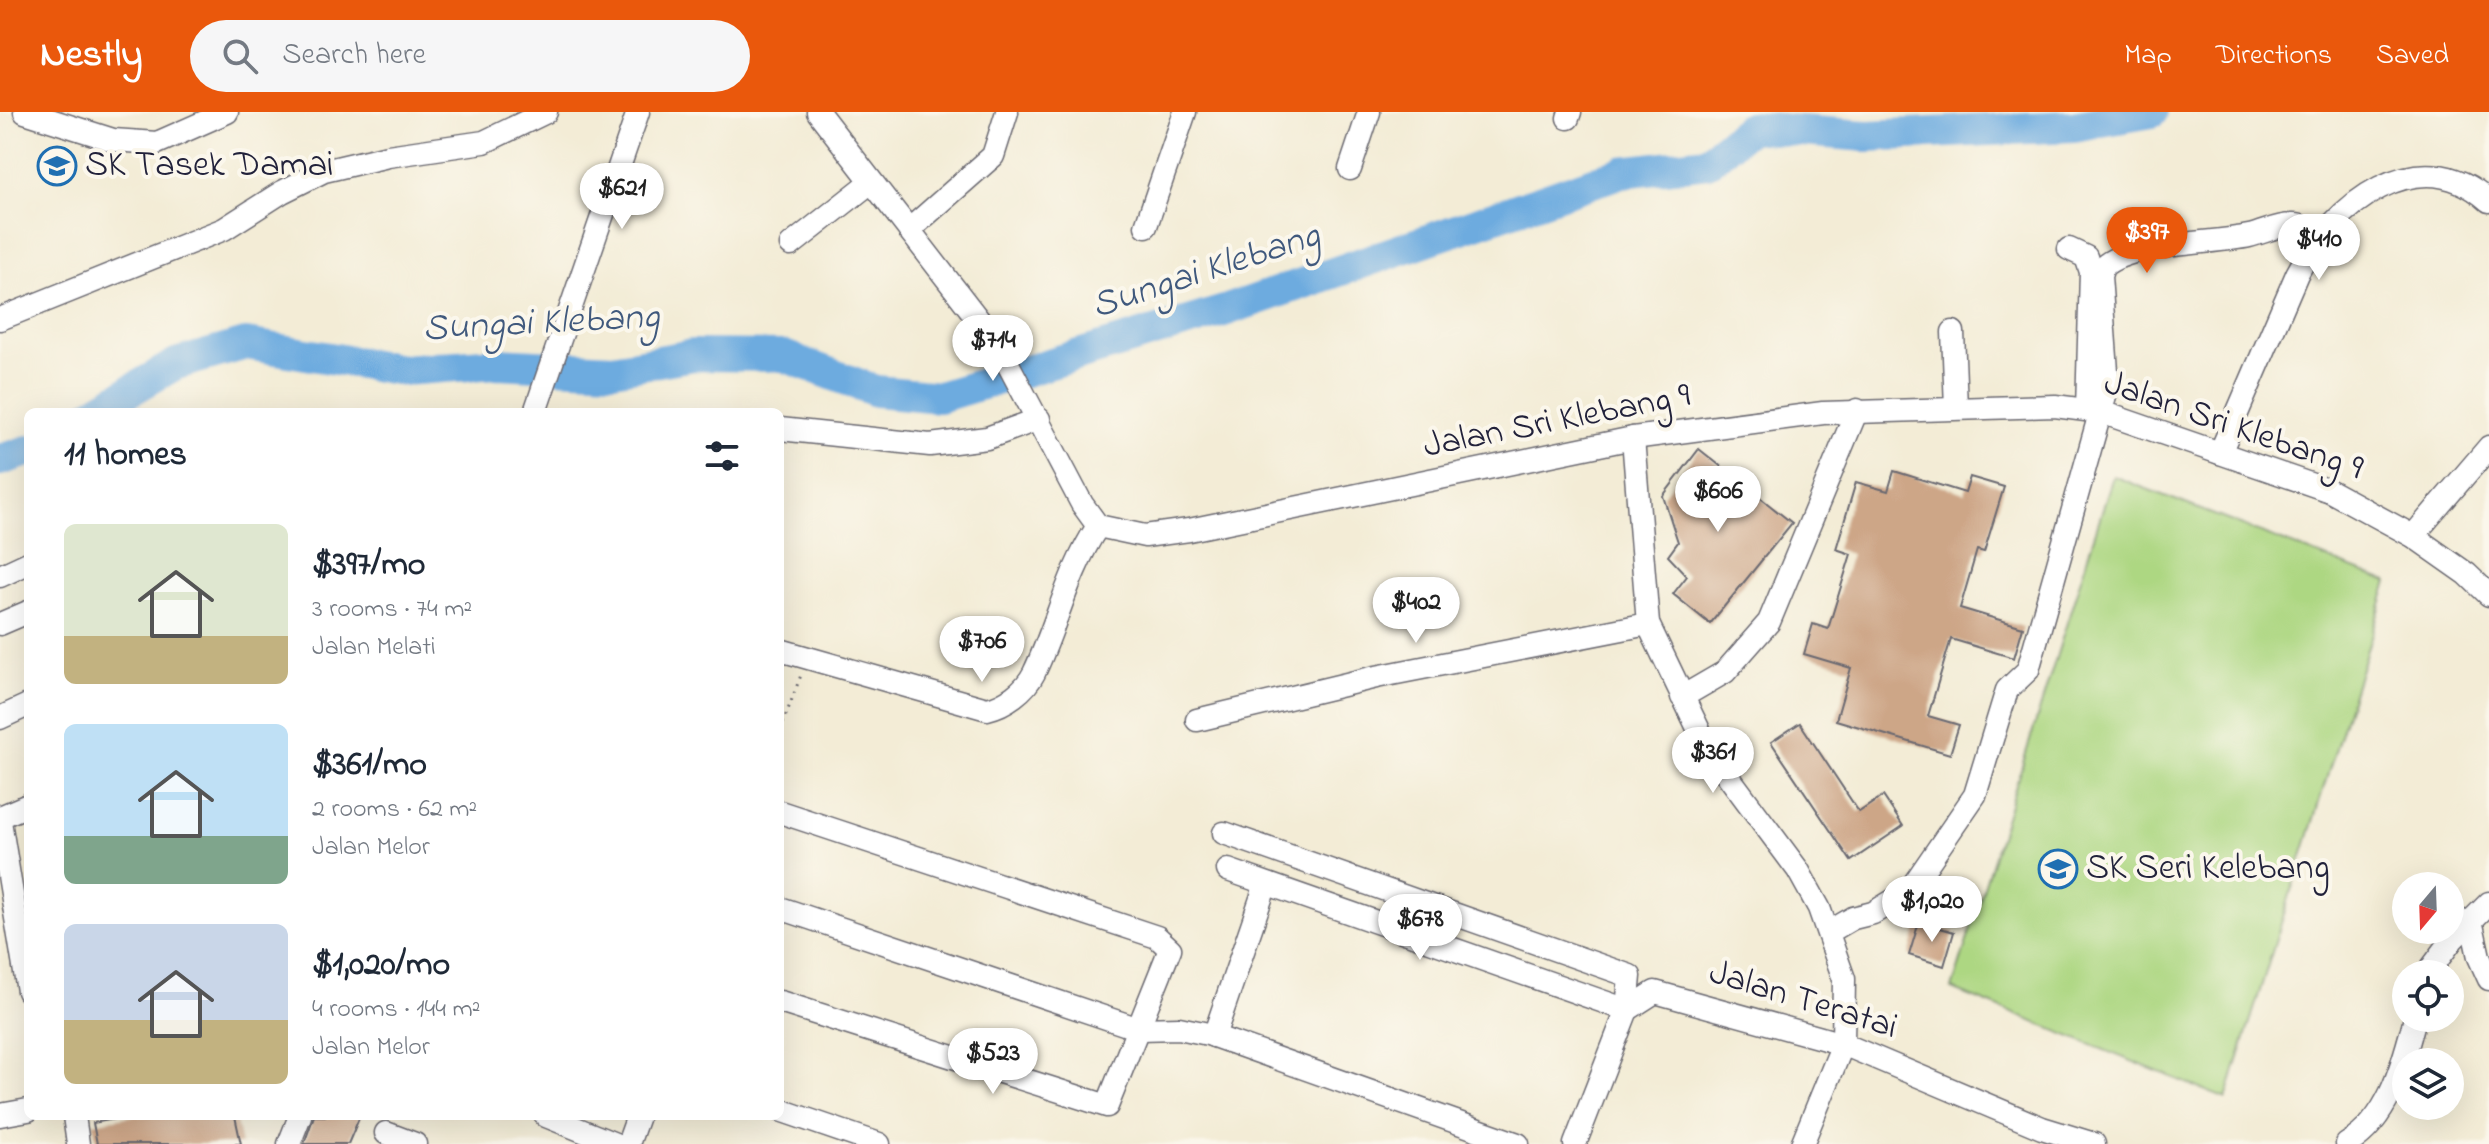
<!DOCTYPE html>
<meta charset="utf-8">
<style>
:root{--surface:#fff;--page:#f6f6f7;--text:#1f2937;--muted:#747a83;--accent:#ea580c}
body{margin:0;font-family:"Indie Flower",sans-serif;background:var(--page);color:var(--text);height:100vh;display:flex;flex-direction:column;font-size:30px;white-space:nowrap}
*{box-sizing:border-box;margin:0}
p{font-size:26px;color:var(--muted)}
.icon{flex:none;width:44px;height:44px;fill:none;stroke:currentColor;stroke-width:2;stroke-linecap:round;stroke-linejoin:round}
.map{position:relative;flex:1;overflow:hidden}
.details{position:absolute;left:24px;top:296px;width:760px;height:712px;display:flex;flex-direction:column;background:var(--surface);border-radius:12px;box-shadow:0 8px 32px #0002}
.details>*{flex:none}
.needle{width:52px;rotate:199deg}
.buttons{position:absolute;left:2392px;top:760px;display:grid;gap:16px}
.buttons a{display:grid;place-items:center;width:72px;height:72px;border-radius:50%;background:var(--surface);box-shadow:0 8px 32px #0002;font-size:40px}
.price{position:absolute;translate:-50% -68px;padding:0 18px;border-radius:28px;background:#fff;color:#222;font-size:26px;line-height:52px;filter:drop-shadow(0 2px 4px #0008)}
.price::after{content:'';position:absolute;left:50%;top:48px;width:24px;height:18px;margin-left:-12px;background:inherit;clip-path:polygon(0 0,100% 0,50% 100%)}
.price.selected{background:var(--accent);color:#fff}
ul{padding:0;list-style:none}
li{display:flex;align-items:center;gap:24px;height:200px;padding:0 40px}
li span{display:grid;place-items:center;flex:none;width:224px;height:160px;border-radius:12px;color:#555}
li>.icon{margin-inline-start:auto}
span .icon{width:96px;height:96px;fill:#fffc;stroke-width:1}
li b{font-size:34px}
h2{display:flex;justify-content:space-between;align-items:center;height:96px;padding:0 40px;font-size:34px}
header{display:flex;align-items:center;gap:48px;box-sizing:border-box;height:112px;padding:0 40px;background:var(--accent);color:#fff}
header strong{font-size:38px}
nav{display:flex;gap:44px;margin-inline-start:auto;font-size:28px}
.search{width:560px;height:72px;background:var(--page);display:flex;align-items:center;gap:20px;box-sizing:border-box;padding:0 28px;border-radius:44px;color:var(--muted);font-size:30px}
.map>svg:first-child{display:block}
.green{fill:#add782;stroke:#687c5e;stroke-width:2}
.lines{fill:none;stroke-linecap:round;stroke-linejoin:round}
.river{stroke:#6dabdf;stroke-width:32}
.building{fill:#cda687}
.minor-casing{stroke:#6b6971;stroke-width:25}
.path{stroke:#6b6971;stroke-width:3;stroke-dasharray:2 6;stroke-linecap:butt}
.minor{stroke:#fff;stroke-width:22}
.labels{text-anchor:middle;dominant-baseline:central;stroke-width:8;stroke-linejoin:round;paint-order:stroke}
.poi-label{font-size:36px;fill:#22223b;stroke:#fbf7ec;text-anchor:start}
.street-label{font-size:36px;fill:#22223b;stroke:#fbf7ec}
.water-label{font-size:38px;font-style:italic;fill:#40597d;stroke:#fbf7ec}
</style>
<header>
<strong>Nestly</strong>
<div class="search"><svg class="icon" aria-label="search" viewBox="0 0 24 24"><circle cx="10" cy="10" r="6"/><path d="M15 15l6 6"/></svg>Search here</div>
<nav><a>Map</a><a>Directions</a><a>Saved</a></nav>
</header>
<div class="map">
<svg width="2489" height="1032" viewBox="0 0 2489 1032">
<rect width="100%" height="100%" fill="#fbf7ec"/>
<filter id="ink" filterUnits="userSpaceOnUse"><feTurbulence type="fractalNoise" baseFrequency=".0125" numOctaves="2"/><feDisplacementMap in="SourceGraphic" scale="16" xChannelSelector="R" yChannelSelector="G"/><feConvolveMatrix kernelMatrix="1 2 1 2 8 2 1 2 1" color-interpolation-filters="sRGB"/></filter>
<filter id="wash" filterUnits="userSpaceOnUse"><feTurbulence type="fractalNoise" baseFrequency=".006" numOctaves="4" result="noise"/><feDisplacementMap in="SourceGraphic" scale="32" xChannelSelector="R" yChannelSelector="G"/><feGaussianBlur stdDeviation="1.8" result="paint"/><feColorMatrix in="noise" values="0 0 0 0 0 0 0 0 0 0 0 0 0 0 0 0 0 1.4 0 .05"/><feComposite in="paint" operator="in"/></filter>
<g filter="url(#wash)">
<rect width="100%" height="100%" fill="#f3ecd6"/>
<path class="green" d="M2113,364l275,106 -162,517 -274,-110z"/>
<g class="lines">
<g class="river">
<path d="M94,300l82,-48 70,-20 156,26 95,-7 116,6 80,-14 91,1 92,35 63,6 285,-86 398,-139 85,-10 43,-35 117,9 206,-10 79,-14"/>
<path d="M0,348l28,-9"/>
</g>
</g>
<g id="blocks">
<g class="building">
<path d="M1699,337l93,74 -82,101 -37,-30 14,-18 -19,-20 10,-14 -15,-46z"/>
<path d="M1894,359l71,22 5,-16 34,10 -20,65 -7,-2 -17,58 63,19 -9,31 -63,-19 -23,77 31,9 -9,29 -114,-34 15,-52 -47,-14 9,-30 15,5 23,-75 -15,-5 20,-67 32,9z"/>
<path d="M1800,611l59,89 24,-16 20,30 -52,35 -80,-119z"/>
<path d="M1919,810l35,10 -10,34 -35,-11z"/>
<path d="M131,1004h104l6,28h-144l-4,-21z"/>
<path d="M314,1004h46l-12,28h-44z"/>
</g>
</g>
</g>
<g filter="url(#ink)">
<use href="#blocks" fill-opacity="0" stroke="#6b6971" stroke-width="2"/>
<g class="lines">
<defs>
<g id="minor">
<path d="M25,0l88,28 44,3 70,-31"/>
<path d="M818,0l180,233 84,159 16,22 47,10 44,-6 444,-92 190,-25 232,-7 46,6 229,79 83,45 54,38 22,21"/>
<path d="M1568,6l2,-6"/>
<path d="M1350,57l19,-57"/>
<path d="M1146,114l39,-114"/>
<path d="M909,118l84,-74 14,-44"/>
<path d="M791,133l80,-63"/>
<path d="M2069,137l17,8 5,15 -4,137"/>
<path d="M0,207l224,-90 58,-37 42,-21 64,-15 96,-14 62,-30"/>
<path d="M1953,220l3,76"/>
<path d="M535,300l103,-300"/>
<path d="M780,317l150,16 57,-7 52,-19"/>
<path d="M1633,326l15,186 60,125 90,121 21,38 25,71 -1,65 -41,100"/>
<path d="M2220,341l77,-179c35,-68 121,-138 192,-73"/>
<path d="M2413,424l76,-89"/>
<path d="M0,464l28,-13"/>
<path d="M0,512l28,-12"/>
<path d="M780,538l207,59c18,-4 38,-18 47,-36 24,-50 32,-98 64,-147"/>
<path d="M1682,585l43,-25 44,-50 88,-212"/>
<path d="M0,606l28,-13"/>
<path d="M1197,608l179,-43 272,-53"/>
<path d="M780,700l377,125 13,12 -63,157 -327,-104"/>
<path d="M0,705l28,-12"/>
<path d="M0,709l28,170"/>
<path d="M1224,721l406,143 -3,34 -52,134"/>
<path d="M1228,758l399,140"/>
<path d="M780,796l359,121 40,-1 29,6 310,110"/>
<path d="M2471,808l8,37 10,22"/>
<path d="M1829,820l24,-14 20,-5 36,-22 66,-96 32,-105 21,-20 80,-285 -8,-109 3,-9c26,-25 111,-23 146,-31 14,-3 28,-11 42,-11 12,-1 19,6 27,13"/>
<path d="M2427,862l26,-35 36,-36"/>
<path d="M1627,898l28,-18 188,52 199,84 52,16"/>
<path d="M1214,924l52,-152"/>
<path d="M780,998l99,34"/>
<path d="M0,1003l28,-5"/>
<path d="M74,1004l4,28"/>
<path d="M546,1004l69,28"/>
<path d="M386,1021l29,11"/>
<path d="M289,1032l11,-28"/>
<path d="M628,1032l10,-28"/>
<path d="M2347,1032c43,-25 56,-81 68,-126"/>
</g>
</defs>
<use href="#minor" class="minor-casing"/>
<path class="path" d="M780,619l21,-56"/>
<use href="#minor" class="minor"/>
</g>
</g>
<defs>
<symbol id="school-ring" viewBox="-11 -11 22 22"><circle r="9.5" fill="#fbf7ec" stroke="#1f6fb2" stroke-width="1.5"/><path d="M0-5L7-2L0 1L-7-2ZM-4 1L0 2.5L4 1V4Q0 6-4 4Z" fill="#1f6fb2"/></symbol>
</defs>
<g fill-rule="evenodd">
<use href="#school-ring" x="35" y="32" width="44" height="44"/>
<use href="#school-ring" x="2036" y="735" width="44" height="44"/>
</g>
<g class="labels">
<g class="poi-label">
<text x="85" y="54">SK Tasek Damai</text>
<text x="2086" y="757">SK Seri Kelebang</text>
</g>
<g class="street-label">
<text transform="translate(1557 310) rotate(-11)">Jalan Sri Klebang 9</text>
<text transform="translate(2233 315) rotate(19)">Jalan Sri Klebang 9</text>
<text transform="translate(1803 889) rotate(17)">Jalan Teratai</text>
</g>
<g class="water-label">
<text transform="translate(1206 160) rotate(-18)">Sungai Klebang</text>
<text transform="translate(541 212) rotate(-3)">Sungai Klebang</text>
</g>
</g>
</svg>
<div class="buttons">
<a><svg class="needle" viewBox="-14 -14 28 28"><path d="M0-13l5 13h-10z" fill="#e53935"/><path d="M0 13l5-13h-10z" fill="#747a83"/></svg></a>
<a><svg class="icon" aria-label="locate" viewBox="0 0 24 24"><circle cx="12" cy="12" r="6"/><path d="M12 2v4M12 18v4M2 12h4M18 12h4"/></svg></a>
<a><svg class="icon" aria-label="layers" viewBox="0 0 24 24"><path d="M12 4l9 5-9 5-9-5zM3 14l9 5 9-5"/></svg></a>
</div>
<b class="price" style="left:622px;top:119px">$621</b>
<b class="price selected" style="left:2147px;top:163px">$397</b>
<b class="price" style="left:2319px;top:170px">$410</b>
<b class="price" style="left:993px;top:271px">$714</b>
<b class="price" style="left:1718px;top:422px">$606</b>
<b class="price" style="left:1416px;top:533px">$402</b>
<b class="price" style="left:982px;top:572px">$706</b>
<b class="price" style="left:1713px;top:683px">$361</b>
<b class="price" style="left:1932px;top:832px">$1,020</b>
<b class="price" style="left:1420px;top:850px">$678</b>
<b class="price" style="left:993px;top:984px">$523</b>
<section class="details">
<h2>11 homes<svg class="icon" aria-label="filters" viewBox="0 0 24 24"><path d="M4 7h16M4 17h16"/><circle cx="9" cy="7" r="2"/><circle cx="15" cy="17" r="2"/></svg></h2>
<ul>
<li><span style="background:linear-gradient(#dfe7d0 70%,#c2b280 0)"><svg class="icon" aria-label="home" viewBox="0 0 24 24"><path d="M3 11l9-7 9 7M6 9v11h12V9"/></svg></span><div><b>$397/mo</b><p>3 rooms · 74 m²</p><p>Jalan Melati</p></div></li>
<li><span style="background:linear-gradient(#bfe0f5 70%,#7fa58c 0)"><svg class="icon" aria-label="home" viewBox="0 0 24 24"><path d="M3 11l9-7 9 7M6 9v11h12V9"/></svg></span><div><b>$361/mo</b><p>2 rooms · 62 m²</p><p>Jalan Melor</p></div></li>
<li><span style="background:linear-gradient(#c9d6e8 60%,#c2b280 0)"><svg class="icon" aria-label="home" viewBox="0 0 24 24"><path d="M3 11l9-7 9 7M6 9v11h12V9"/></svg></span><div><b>$1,020/mo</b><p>4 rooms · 144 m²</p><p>Jalan Melor</p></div></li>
</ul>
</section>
</div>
